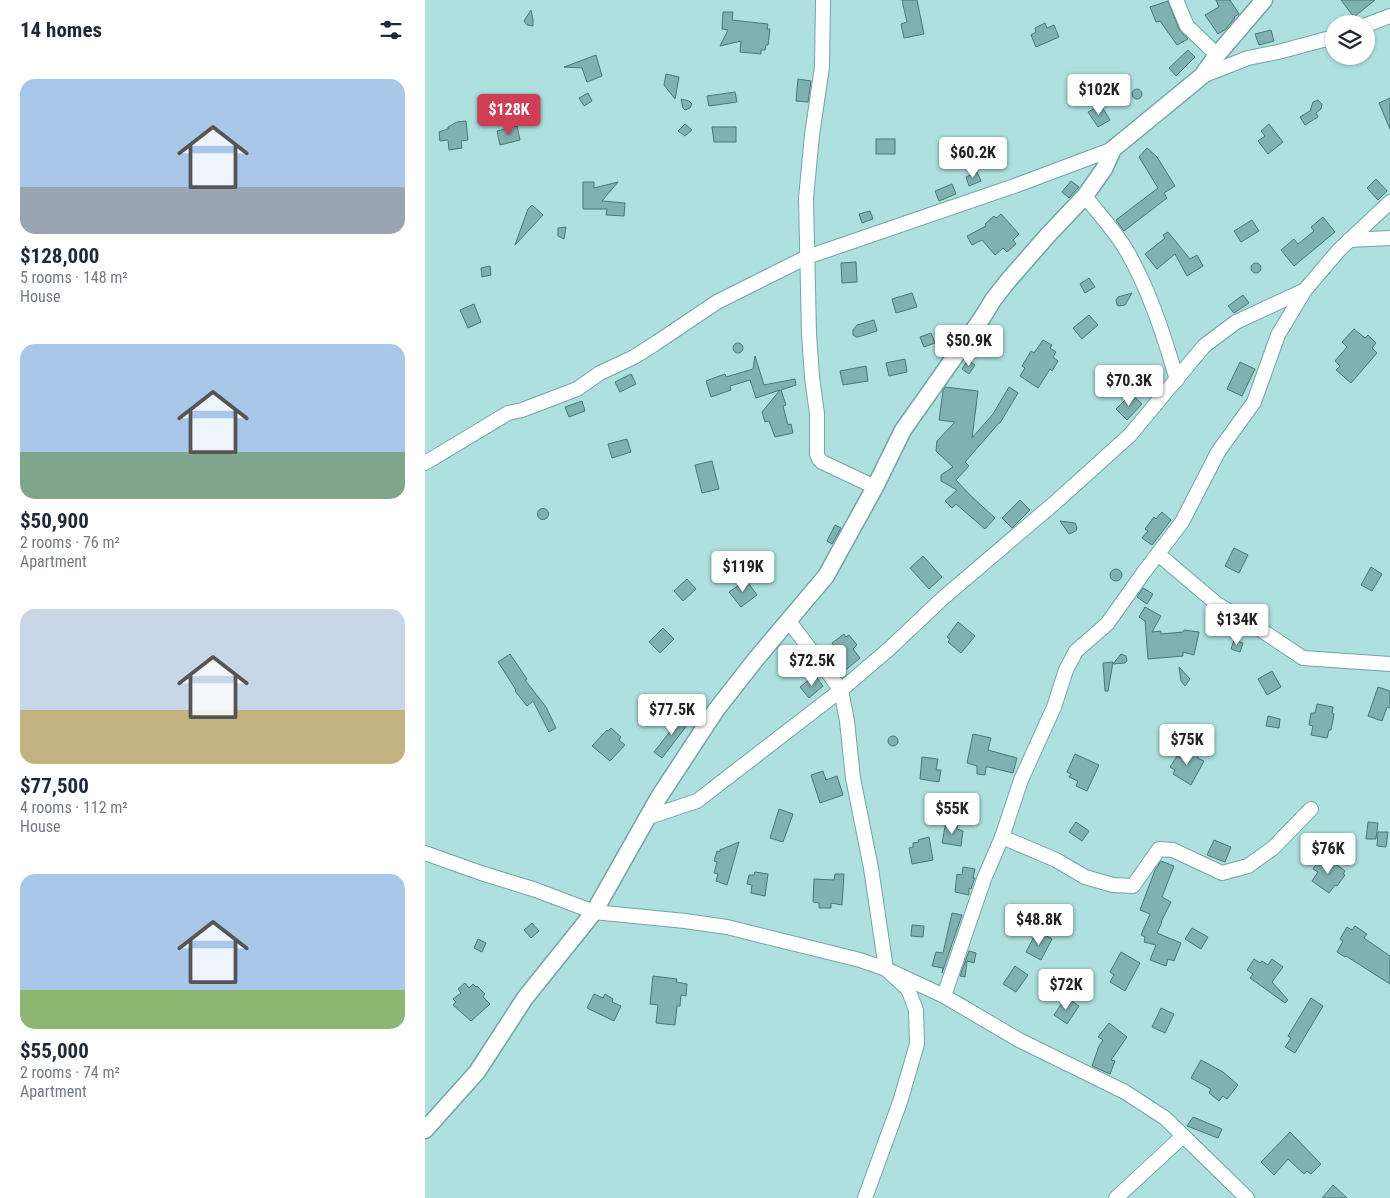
<!DOCTYPE html>
<meta charset="utf-8">
<style>
:root{--surface:#fff;--page:#f2f2f3;--text:#1f2937;--muted:#747a83;--accent:#cf3e54}
body{margin:0;font-family:"Roboto Condensed",sans-serif;background:var(--page);color:var(--text);height:100vh;display:flex;flex-direction:column;font-size:19px;white-space:nowrap}
*{box-sizing:border-box;margin:0}
p{font-size:16px;color:var(--muted)}
.icon{flex:none;width:28px;height:28px;fill:none;stroke:currentColor;stroke-width:2;stroke-linecap:round;stroke-linejoin:round}
.map{position:relative;flex:1;overflow:hidden}
.side{display:flex;flex-direction:column;background:var(--surface);width:425px}
.side>*{flex:none}
.fabs{position:absolute;left:900px;top:15px;display:grid;gap:10px}
.fabs a{display:grid;place-items:center;width:50px;height:50px;border-radius:50%;background:var(--surface);box-shadow:0 1px 4px #0004;font-size:25px}
.price{position:absolute;translate:-50% -42px;padding:0 11px;border-radius:5px;background:#fff;color:#222;font-size:16px;line-height:32px;filter:drop-shadow(0 1px 2px #0008)}
.price::after{content:'';position:absolute;left:50%;top:30px;width:15px;height:11px;margin-left:-8px;background:inherit;clip-path:polygon(0 0,100% 0,50% 100%)}
.price.current{background:var(--accent);color:#fff}
ul{padding:0;list-style:none}
li{display:grid;align-content:center;gap:10px;height:265px;padding:0 20px}
li span{display:grid;place-items:center;height:155px;border-radius:15px;color:#555}
li>.icon{margin-inline-start:auto}
span .icon{width:90px;height:90px;fill:#fffc;stroke-width:1}
li b{font-size:21px}
h2{display:flex;justify-content:space-between;align-items:center;height:60px;padding:0 20px;font-size:21px}
main{display:flex;flex:1;min-height:0}
.map>svg:first-child{display:block}
.building{fill:#80b1b1;stroke:#487777}
.lines{fill:none;stroke-linecap:round;stroke-linejoin:round}
.minor-casing{stroke:#74a4a4;stroke-width:16}
.tertiary-casing{stroke:#74a4a4;stroke-width:19}
.minor{stroke:#fff;stroke-width:14}
.tertiary{stroke:#fff;stroke-width:16}
</style>
<main>
<section class="side">
<h2>14 homes<svg class="icon" aria-label="filters" viewBox="0 0 24 24"><path d="M4 7h16M4 17h16"/><circle cx="9" cy="7" r="2"/><circle cx="15" cy="17" r="2"/></svg></h2>
<ul>
<li><span style="background:linear-gradient(#a9c7e8 70%,#9aa5b1 0)"><svg class="icon" aria-label="home" viewBox="0 0 24 24"><path d="M3 11l9-7 9 7M6 9v11h12V9"/></svg></span><div><b>$128,000</b><p>5 rooms · 148 m²</p><p>House</p></div></li>
<li><span style="background:linear-gradient(#a9c7e8 70%,#7fa58c 0)"><svg class="icon" aria-label="home" viewBox="0 0 24 24"><path d="M3 11l9-7 9 7M6 9v11h12V9"/></svg></span><div><b>$50,900</b><p>2 rooms · 76 m²</p><p>Apartment</p></div></li>
<li><span style="background:linear-gradient(#c9d6e8 65%,#c2b280 0)"><svg class="icon" aria-label="home" viewBox="0 0 24 24"><path d="M3 11l9-7 9 7M6 9v11h12V9"/></svg></span><div><b>$77,500</b><p>4 rooms · 112 m²</p><p>House</p></div></li>
<li><span style="background:linear-gradient(#a9c7e8 75%,#8fb573 0)"><svg class="icon" aria-label="home" viewBox="0 0 24 24"><path d="M3 11l9-7 9 7M6 9v11h12V9"/></svg></span><div><b>$55,000</b><p>2 rooms · 74 m²</p><p>Apartment</p></div></li>
</ul>
</section>
<div class="map">
<svg width="965" height="1198" viewBox="0 0 965 1198">
<rect width="100%" height="100%" fill="#aee0e0"/>
<g class="building">
<path d="M477,0h15l7,34 -20,4 -3,-14 6,-2z"/>
<path d="M791,0h14l9,14 -5,3 1,1 -9,11 -8,5 -13,-19 14,-8z"/>
<path d="M916,0h34l-21,17z"/>
<path d="M743,1l11,28 9,10 -11,6 -17,-24 -4,1 -6,-15z"/>
<path d="M106,10l2,10v6l-6,-1 -3,-4z"/>
<path d="M298,12h10l-1,8 36,4 -1,5h3l-2,16h-2l-1,5h-4v4l-21,-2 1,-11 -21,5 8,-16 -6,-1z"/>
<path d="M620,23l2,5 7,-3 5,12 -23,10 -5,-12 5,-3 -1,-4z"/>
<path d="M846,30l3,11 -15,4 -4,-11z"/>
<path d="M763,50l7,7 -19,19 -7,-8z"/>
<path d="M171,55l6,21 -15,6 -5,-14 -18,-1z"/>
<path d="M241,74l13,3 -4,22 -11,-14z"/>
<path d="M373,79l13,2 -3,21 -12,-1z"/>
<circle cx="712" cy="94" r="5"/>
<path d="M310,92l2,10 -28,4 -2,-10z"/>
<path d="M163,93l4,8 -8,5 -5,-8z"/>
<path d="M965,98v31l-11,-26z"/>
<path d="M256,99l8,2 3,3 -2,4 -5,2 -2,-2z"/>
<path d="M893,100l4,4 -1,5 -5,4 2,4 -13,8 -5,-8 10,-6 3,-9z"/>
<path d="M676,105l9,15 -12,7 -10,-15z"/>
<path d="M41,121l2,19 -7,1 1,7 -13,2 -1,-10 -8,1 -1,-9 9,-3v-2l9,-5z"/>
<path d="M260,124l7,6 -7,6 -7,-5z"/>
<path d="M844,124l14,18 -15,12 -10,-13 7,-5 -4,-5z"/>
<path d="M92,126l3,14 -20,5 -3,-14z"/>
<path d="M287,127h24v15h-22z"/>
<rect x="451" y="139" width="19" height="15"/>
<path d="M722,148l10,9 18,29 -11,7 3,5 -43,33 -8,-11 42,-32 -19,-31z"/>
<path d="M552,172l4,9 -12,5 -3,-9z"/>
<path d="M951,179l11,12 -9,9 -11,-12z"/>
<path d="M646,181l8,6 -10,11 -7,-6z"/>
<path d="M158,182h11v6l24,-6 -16,19 23,2 -1,13 -18,-1 1,-6h-24z"/>
<path d="M527,184l4,10 -17,7 -4,-10z"/>
<path d="M107,205l11,10 -28,30 13,-36z"/>
<path d="M445,211l3,8 -11,4 -3,-9z"/>
<path d="M576,214l18,20 -6,6 3,4 -9,8 -4,-4 -8,7 -13,-15 -10,5 -5,-9 19,-10 -1,-2 9,-8 2,2z"/>
<path d="M898,217l12,15 -41,34 -13,-16 13,-11 4,5 16,-13 -3,-4z"/>
<path d="M827,220l7,11 -18,11 -7,-11z"/>
<path d="M141,227l-2,12 -6,-3v-8z"/>
<path d="M743,232l22,27 7,-4 6,11 -16,10 -12,-22 -18,15 -12,-15 20,-16 -2,-3z"/>
<path d="M431,262l1,20 -15,1 -1,-20z"/>
<circle cx="831" cy="268" r="5"/>
<path d="M65,266l1,9 -9,2 -1,-9z"/>
<path d="M664,278l6,9 -10,6 -5,-9z"/>
<path d="M487,293l5,14 -21,6 -4,-14z"/>
<path d="M707,293l-7,12 -6,1 -2,-1 -1,-5 2,-3z"/>
<path d="M818,295l6,8 -15,10 -6,-7z"/>
<path d="M49,304l7,18 -13,6 -8,-18z"/>
<path d="M664,315l9,10 -16,14 -9,-11z"/>
<path d="M449,320l3,11 -19,6h-2l-3,-2v-5l4,-5z"/>
<path d="M929,329l11,9 3,-3 8,8 -4,5 5,5 -26,30 -15,-13 4,-4 -5,-5 12,-14 -5,-5z"/>
<path d="M506,333l4,10 -11,4 -4,-10z"/>
<path d="M618,340l9,5 -2,3 6,4 -3,5 5,4 -6,10 -2,-2 -12,19 -18,-12 5,-8 -3,-2 9,-15 3,2z"/>
<circle cx="313" cy="348" r="5"/>
<path d="M330,356l9,29 31,-6 1,6 -15,5 5,15 -3,1 5,19 3,-1 2,9 -18,4 -6,-16 -4,1 -3,-10 18,-22 -24,8 -6,-18 -20,6 1,4 -20,7 -5,-16 19,-7 1,3 27,-8z"/>
<path d="M480,359l2,13 -18,4 -3,-13z"/>
<path d="M543,360l7,5 -6,9 -7,-5z"/>
<path d="M815,362l15,7 -13,27 -15,-7z"/>
<path d="M441,366l2,15 -25,4 -3,-14z"/>
<path d="M206,374l5,10 -16,8 -5,-10z"/>
<path d="M520,387l33,4 -6,47 21,-24 16,-27 9,6 -18,30h-1l-34,39 4,4 -13,14 14,15 25,23 -10,11 -29,-25 -4,4 -7,-7 12,-11 -16,-9v-6l12,-8 -17,-16 1,-10 18,-19 -16,-2 4,-29z"/>
<path d="M706,394l11,10 -15,16 -11,-11z"/>
<path d="M157,401l3,10 -16,6 -4,-10z"/>
<path d="M202,439l4,13 -19,6 -4,-14z"/>
<path d="M287,461l7,28 -17,4 -7,-28z"/>
<path d="M595,500l10,10 -18,18 -10,-10z"/>
<circle cx="118" cy="514" r="5.5"/>
<path d="M737,512l9,8 -19,25 -10,-7 6,-7 -3,-2 9,-12 2,2z"/>
<path d="M635,521l15,2 2,5 -1,3 -7,3z"/>
<path d="M410,525l6,3 -9,16 -5,-3z"/>
<path d="M809,548l14,7 -9,18 -14,-7z"/>
<path d="M498,556l19,21 -13,12 -19,-21z"/>
<path d="M946,567l11,7 -10,17 -11,-6z"/>
<circle cx="691" cy="575" r="6"/>
<path d="M262,579l9,10 -13,12 -9,-10z"/>
<path d="M321,580l11,15 -16,12 -12,-15z"/>
<path d="M718,588l10,6 -6,10 -10,-7z"/>
<path d="M720,607l16,9 -9,16 9,-1v3l22,-2 1,-2 15,2 -5,23 -11,-3v4l-35,3 -3,-38 -6,-4z"/>
<path d="M533,622l17,14 -14,17 -13,-11 2,-3 -3,-2z"/>
<path d="M238,628l11,11 -14,14 -11,-11z"/>
<path d="M419,634l2,3 3,-2 8,10 -4,4 7,9 -18,15 -14,-18 8,-6 -4,-6z"/>
<path d="M809,640l9,3 -3,9 -9,-3z"/>
<path d="M85,654l17,25 -2,1 21,27 10,21 -7,4 -16,-31 -6,5 -12,-15 1,-1 -18,-28z"/>
<path d="M696,654l5,2 1,5 -2,2 -12,1z"/>
<path d="M688,662l-5,29h-3l-2,-28z"/>
<path d="M754,667l11,12 -5,7 -4,-5z"/>
<path d="M847,671l9,16 -14,8 -9,-16z"/>
<path d="M390,675l8,11 -14,12 -9,-11z"/>
<path d="M953,687l12,4v17l-3,-1 -5,14 -14,-5z"/>
<path d="M892,704l16,3 -1,6 2,1 -3,16h-2l-2,8 -16,-3 2,-9 -4,-1 2,-12h4z"/>
<path d="M258,715l8,5 -29,38 -8,-6z"/>
<path d="M843,716l12,3 -1,9 -13,-2z"/>
<path d="M186,728l10,9 -2,3 6,5 -15,16 -18,-15 15,-16 1,1z"/>
<path d="M548,734l18,4 -3,12 29,8 -4,15 -25,-6h-2l-1,8 -8,-1v-8l-10,-3z"/>
<circle cx="468" cy="741" r="5"/>
<path d="M766,748l9,5 -3,5 7,3 -13,24 -18,-11 2,-4 -5,-3 7,-11 4,2 4,-7 3,2z"/>
<path d="M650,754l24,11 -12,26 -11,-5 2,-5 -9,-4 2,-3 -4,-2z"/>
<path d="M497,757l16,2 -2,11h5l-2,12 -19,-3z"/>
<path d="M398,771l3,9 11,-4 6,19 -23,8 -9,-28z"/>
<path d="M541,795l10,1 -1,10 -11,-1z"/>
<path d="M354,809l14,5 -10,28 -13,-4z"/>
<path d="M521,822l12,2 -1,5 6,2 -2,15 -19,-3z"/>
<path d="M651,822l13,9 -7,10 -13,-9z"/>
<path d="M943,822l10,1 -2,16h-10z"/>
<path d="M953,832h10l-2,15 -9,-1z"/>
<path d="M504,837l4,23 -21,4 -3,-16 4,-1v-4l6,-1 -1,-2z"/>
<path d="M789,840l17,7 -6,15 -18,-7z"/>
<path d="M314,842l-12,43 -11,-4 2,-7 -4,-1 3,-11 -3,-1 3,-10 3,1v-2z"/>
<path d="M902,858l18,13 -2,3 2,1 -8,11 -2,-1 -6,8 -17,-12 6,-9 -5,-3 7,-10 4,3z"/>
<path d="M736,861l13,5 -12,31 9,5 -10,20h1l-5,11 24,10 -7,18 -6,-2 -2,7 -16,-6 6,-15 -12,-3 1,-5 -4,-2 9,-21 -10,-4 15,-40z"/>
<path d="M538,867l12,2 -2,9h2l-1,2 -3,9 -2,-1v7l-14,-3 2,-18 5,1z"/>
<path d="M330,872l13,2 -3,22 -14,-3 1,-8 -5,-1 2,-9h5z"/>
<path d="M410,874h9l-2,31 -11,-2v5h-12v-5l-6,-1 1,-23 20,1z"/>
<path d="M527,913l10,2 -20,58 1,-5 -11,-2 4,-14 7,1z"/>
<path d="M107,923l7,8 -8,7 -7,-8z"/>
<path d="M487,925l12,1 -1,11 -12,-1z"/>
<path d="M930,926l12,8 -3,4 26,18v28l-44,-28 -1,1 -8,-5 6,-11 -3,-2 7,-12 5,3z"/>
<path d="M767,928l16,9 -7,12 -16,-10z"/>
<path d="M612,931l15,8 -11,21 -15,-8z"/>
<path d="M53,939l8,4 -4,9 -8,-4z"/>
<path d="M544,951l7,2 -2,10 -7,-2 -2,16 -5,-1z"/>
<path d="M696,952l19,11 -15,28 -15,-9 4,-7 -4,-3z"/>
<path d="M829,959l6,4 2,-2 6,4 4,-6 11,8 -11,15 16,18 -3,3 -35,-25 3,-4 -6,-4z"/>
<path d="M590,966l13,9 -12,17 -13,-8z"/>
<path d="M228,976l24,3 -1,3 11,2 -1,12 -5,-1 -1,11h-3l-2,19 -19,-2 2,-18 -8,-1z"/>
<path d="M40,983l4,5 4,-4 3,3 1,-1 8,8 -2,3 7,7 -19,17 -18,-16 3,-3 -3,-3 8,-6 -3,-4z"/>
<path d="M169,994l9,4 2,-4 8,5 -1,3 9,4 -7,15 -27,-13z"/>
<path d="M641,997l13,9 -12,18 -13,-9z"/>
<path d="M886,998l12,8 -28,47 -10,-6 6,-9 -3,-2z"/>
<path d="M736,1008l13,6 -9,19 -13,-6z"/>
<path d="M684,1023l18,14 -16,23 4,1 -5,13 -18,-8 7,-20 4,-6 -5,-3z"/>
<path d="M776,1060l22,12 15,13 -11,14 -4,-3 -4,5 -10,-8 2,-4 -20,-11z"/>
<path d="M768,1117l29,12 -4,9 -31,-12z"/>
<path d="M865,1132l31,32 -10,10 -4,-3 -3,3 -16,-15 -14,16 -13,-13z"/>
<path d="M908,1185l14,13h-25z"/>
</g>
<g class="lines">
<defs>
<g id="minor">
<path d="M398,0l-1,67 -10,68 -6,63 3,136 3,43 5,37v40l2,5 3,3 53,25"/>
<path d="M751,0l11,26 30,29"/>
<path d="M941,25l24,-9"/>
<path d="M777,76l46,-18 30,-6 56,-15"/>
<path d="M660,196c13,17 29,34 40,52 24,40 39,88 52,132"/>
<path d="M924,240l41,-2"/>
<path d="M0,463l83,-50 14,-3 55,-21 23,-16 34,-16 22,-14 61,-41 90,-45 210,-72 96,-36"/>
<path d="M733,554l59,50 47,28 39,26 87,6"/>
<path d="M363,620l53,70 6,31 6,57 18,90 15,101 22,20 8,21 1,34 -17,58 -35,96"/>
<path d="M224,817l48,-16 144,-111 48,-41 54,-51 115,-98 72,-65 74,-89 32,-24 69,-32 34,-40 51,-48"/>
<path d="M577,837l54,23 29,17 28,8 20,1 26,-37 14,1 49,23 26,-7 25,-18 38,-39"/>
<path d="M0,853l56,20 55,17 58,22 91,9 42,6 133,33 26,9 58,27 75,44 106,52 40,26 82,80"/>
<path d="M519,996l40,-117 18,-42 19,-57 33,-73 12,-37 10,-19 31,-27 37,-52 38,-50 36,-70 36,-50 24,-67 27,-45"/>
<path d="M691,1198l67,-62"/>
</g>
<path id="tertiary" d="M0,1130l52,-58 48,-74 69,-86 65,-115 57,-87 40,-51 70,-83 49,-89 28,-57 79,-112 11,-18 14,-18 41,-47 37,-39 19,-27 9,-20 89,-73 15,-21 47,-55"/>
</defs>
<use href="#minor" class="minor-casing"/>
<use href="#tertiary" class="tertiary-casing"/>
<use href="#minor" class="minor"/>
<use href="#tertiary" class="tertiary"/>
</g>
</svg>
<div class="fabs">
<a><svg class="icon" aria-label="layers" viewBox="0 0 24 24"><path d="M12 4l9 5-9 5-9-5zM3 14l9 5 9-5"/></svg></a>
</div>
<b class="price" style="left:674px;top:116px">$102K</b>
<b class="price current" style="left:84px;top:136px">$128K</b>
<b class="price" style="left:548px;top:179px">$60.2K</b>
<b class="price" style="left:544px;top:367px">$50.9K</b>
<b class="price" style="left:704px;top:407px">$70.3K</b>
<b class="price" style="left:318px;top:593px">$119K</b>
<b class="price" style="left:812px;top:646px">$134K</b>
<b class="price" style="left:387px;top:687px">$72.5K</b>
<b class="price" style="left:247px;top:736px">$77.5K</b>
<b class="price" style="left:762px;top:766px">$75K</b>
<b class="price" style="left:527px;top:835px">$55K</b>
<b class="price" style="left:903px;top:875px">$76K</b>
<b class="price" style="left:614px;top:946px">$48.8K</b>
<b class="price" style="left:641px;top:1011px">$72K</b>
</div>
</main>
